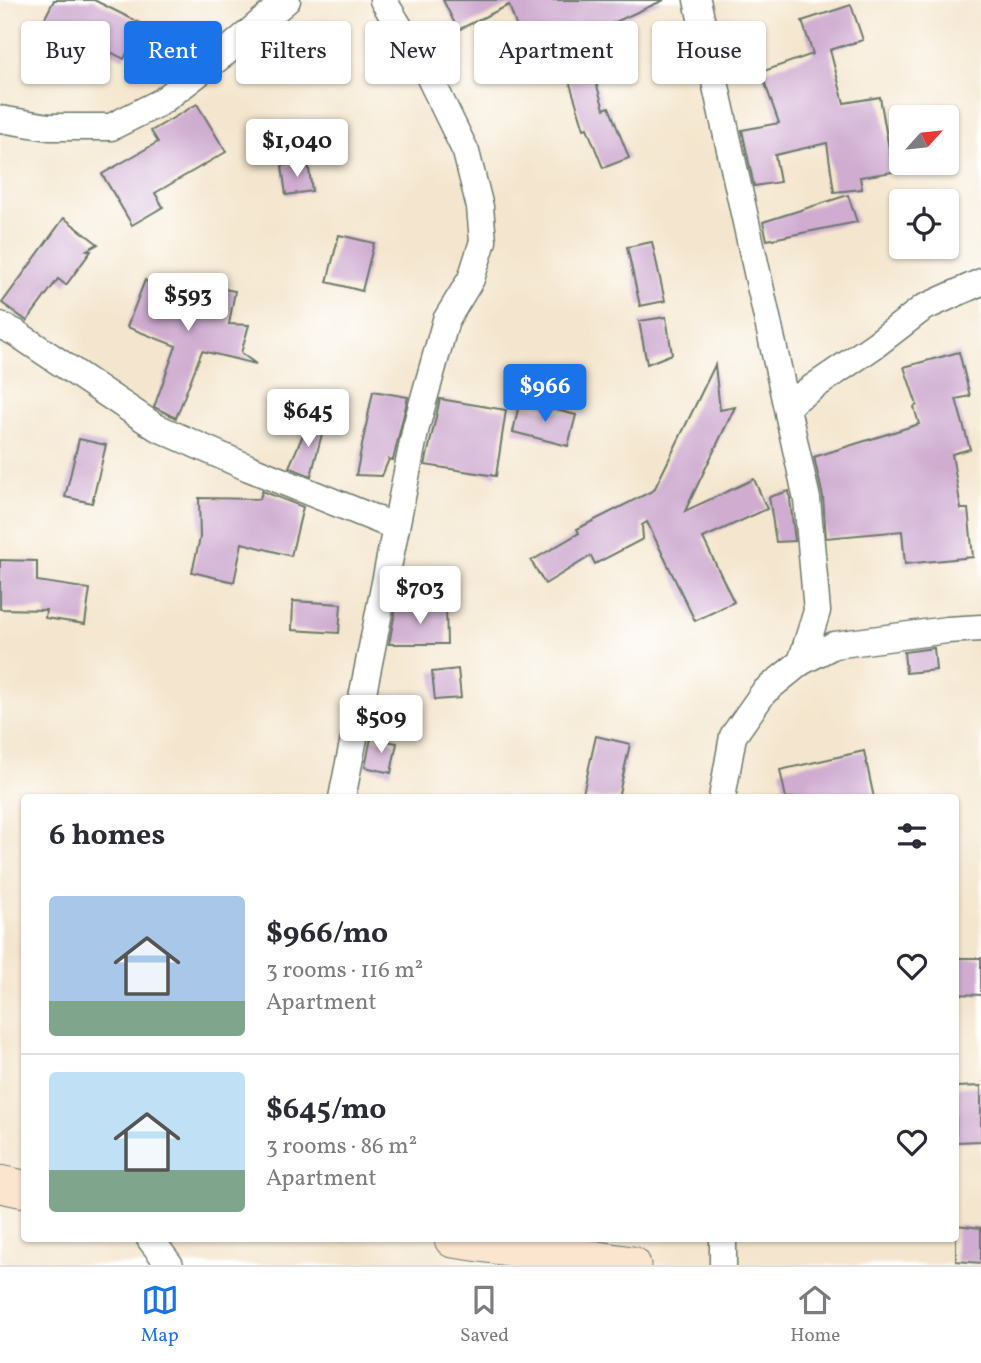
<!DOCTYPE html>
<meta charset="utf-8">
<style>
:root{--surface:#fff;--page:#f7f7f7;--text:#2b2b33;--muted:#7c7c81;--line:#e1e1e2;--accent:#1a73e8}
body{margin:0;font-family:Vollkorn,serif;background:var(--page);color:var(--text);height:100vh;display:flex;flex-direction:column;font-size:26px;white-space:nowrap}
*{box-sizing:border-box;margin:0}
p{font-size:23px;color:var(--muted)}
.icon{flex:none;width:38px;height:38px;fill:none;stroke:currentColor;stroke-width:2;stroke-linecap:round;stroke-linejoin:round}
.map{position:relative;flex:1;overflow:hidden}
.details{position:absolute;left:21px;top:794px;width:938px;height:448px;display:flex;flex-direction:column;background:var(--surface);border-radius:7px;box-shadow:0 2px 5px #0004}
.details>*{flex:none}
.top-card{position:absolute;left:21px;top:21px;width:940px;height:63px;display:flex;gap:14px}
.needle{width:46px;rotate:63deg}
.controls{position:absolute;left:889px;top:105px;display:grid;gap:14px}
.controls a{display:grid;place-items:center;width:70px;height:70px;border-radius:7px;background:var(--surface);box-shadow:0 2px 5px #0004;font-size:35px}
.price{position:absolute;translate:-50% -60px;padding:0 16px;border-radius:7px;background:#fff;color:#222;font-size:23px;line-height:46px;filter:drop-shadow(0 2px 4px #0008)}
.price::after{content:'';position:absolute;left:50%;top:42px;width:21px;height:16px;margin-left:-10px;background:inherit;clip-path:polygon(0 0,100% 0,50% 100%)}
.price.selected{background:var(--accent);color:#fff}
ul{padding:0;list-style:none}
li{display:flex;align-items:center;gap:21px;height:175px;padding:0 28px}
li+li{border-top:2px solid var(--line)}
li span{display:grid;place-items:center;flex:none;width:196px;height:140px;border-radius:7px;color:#555}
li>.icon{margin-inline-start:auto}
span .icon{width:84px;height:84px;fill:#fffc;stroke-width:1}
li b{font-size:30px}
h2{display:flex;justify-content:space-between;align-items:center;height:84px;padding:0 28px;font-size:30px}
.pill{padding:0 24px;border-radius:7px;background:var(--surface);box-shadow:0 2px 5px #0004;font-size:24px;line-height:63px}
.pill.selected{background:var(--accent);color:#fff}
.tabs{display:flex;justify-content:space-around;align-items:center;height:98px;border-top:2px solid var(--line);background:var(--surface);font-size:19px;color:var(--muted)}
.tabs a{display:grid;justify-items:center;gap:4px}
.tabs .selected{color:var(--accent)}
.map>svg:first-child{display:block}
.building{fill:#cfacd0}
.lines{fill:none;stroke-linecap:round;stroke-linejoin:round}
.minor-casing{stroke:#6a786a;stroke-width:29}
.secondary-casing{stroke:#6a786a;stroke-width:39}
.minor{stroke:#fff;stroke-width:26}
.secondary{stroke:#fce5cf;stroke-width:37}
</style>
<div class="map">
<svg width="981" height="1265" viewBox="0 0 981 1265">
<rect width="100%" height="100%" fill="#fff"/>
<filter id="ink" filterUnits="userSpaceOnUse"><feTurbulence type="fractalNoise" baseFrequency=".0143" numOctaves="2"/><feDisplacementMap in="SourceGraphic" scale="14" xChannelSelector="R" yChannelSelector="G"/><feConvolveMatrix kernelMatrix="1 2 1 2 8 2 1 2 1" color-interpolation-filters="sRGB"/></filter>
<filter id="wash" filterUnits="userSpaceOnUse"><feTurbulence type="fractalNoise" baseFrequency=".00686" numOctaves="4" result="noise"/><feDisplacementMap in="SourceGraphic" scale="28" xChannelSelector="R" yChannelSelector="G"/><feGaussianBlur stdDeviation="1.57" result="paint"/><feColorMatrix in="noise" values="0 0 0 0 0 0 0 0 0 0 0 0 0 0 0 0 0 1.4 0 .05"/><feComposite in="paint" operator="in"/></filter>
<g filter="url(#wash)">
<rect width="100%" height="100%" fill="#f4e6ce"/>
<g id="blocks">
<g class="building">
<path d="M54,0h40l48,24 -18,35 -39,-20 -18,36 -41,-20z"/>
<path d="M443,0h221l-82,37 22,72 5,-2 20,51 -26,10 -16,-40 -3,1 -21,-68 -31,11 -23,-67 -51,25z"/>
<path d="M851,5l12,35 -33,10 14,53 36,-6 13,75 -33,5 2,12 -28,3 -7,-49 -52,12 5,27 -26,4 -12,-56 37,-7 -18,-51 52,-18 -11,-33z"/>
<path d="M197,104l29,48 -71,41 8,14 -31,18 -30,-51 56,-32 -7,-11z"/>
<path d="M308,162l4,29 -26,4 -4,-29z"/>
<path d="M848,195l9,27 -90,18 -4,-18z"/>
<path d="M64,218l34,26 -11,6 4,1 -25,34 -8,-6 -31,42 -25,-18z"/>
<path d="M339,235l35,8 -12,48 -35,-9z"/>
<path d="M652,242l13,59 -25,5 -13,-59z"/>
<path d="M162,279l44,16 2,-9 27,5 -6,33 20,1 -8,28 15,11 -54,-13 -26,67 -22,-11 22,-61 -49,-19 18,-47 32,24z"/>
<path d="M666,317l6,37 -25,10 -8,-43z"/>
<path d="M959,352l11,44 -14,3 14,50 -18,5 9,55h7l5,48 -68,7 -3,-33 -76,7 -3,-41 -9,-40 105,-33 -5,-17 3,-2 -13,-38z"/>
<path d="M715,365l5,45 15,-3 -50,104 69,-32 13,30 -64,29 31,64 -39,19 -48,-99 -5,3 1,14 -48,25 -4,-8 -46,28 -14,-23 48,-28 -2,-4 77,-39z"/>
<path d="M373,391l35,6 -15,63 -4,-1 -7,17 -26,-1z"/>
<path d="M440,399l66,11 -10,66 -71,-11z"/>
<path d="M519,404l29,6v-2l28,7 -8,31 -55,-14z"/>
<path d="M309,421l15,5 -13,50 -22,-9z"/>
<path d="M79,439l27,6 -14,58 -27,-6z"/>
<path d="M262,491l41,16 -12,49 -49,-13 -8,39 -42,-10 8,-34 -1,-40 61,1z"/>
<path d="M789,491l6,50 -19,1 -7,-45z"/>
<path d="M0,560l37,1v20l53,8 -5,35 -40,-6 1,-8 -46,-1z"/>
<path d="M293,601l48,3 -2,29 -47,-3z"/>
<path d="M446,606l1,38h-58l7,-37z"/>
<path d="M934,648l2,22 -30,3 -2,-21z"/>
<path d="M458,669l3,29 -26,2 -3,-28z"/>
<path d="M596,736l34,8 -12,54h-36z"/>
<path d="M371,738l26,5 -6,30 -26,-6z"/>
<path d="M864,751l10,47h-88l-6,-28z"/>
<path d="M956,958h25v37l-25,-1z"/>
<path d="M981,1086v55l-25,1v-55z"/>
<path d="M956,1225l25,3v35l-25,-2z"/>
</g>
</g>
</g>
<g filter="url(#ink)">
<use href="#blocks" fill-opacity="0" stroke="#6a786a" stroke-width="2"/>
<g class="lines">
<defs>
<g id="minor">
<path d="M697,0l110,499 10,112 -16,51 -37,30 -31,44 -11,62"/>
<path d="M0,119l49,8h62l50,-25 64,-49 62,-53"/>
<path d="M0,325l16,8 140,94 93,41 147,59"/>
<path d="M787,405l88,-60 48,-37 58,-26"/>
<path d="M801,662l33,-17 113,-15 34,-2"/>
<path d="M342,798l74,-371 30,-107 25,-41 12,-38 -3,-34 -14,-55 -37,-76 -46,-76"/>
<path d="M150,1239l20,26"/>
<path d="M723,1239v26"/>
</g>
<g id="secondary">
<path d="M0,1184l24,5"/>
<path d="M453,1239l179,26"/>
</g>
</defs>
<use href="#minor" class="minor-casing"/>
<use href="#secondary" class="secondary-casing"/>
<use href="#minor" class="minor"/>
<use href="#secondary" class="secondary"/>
</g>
</g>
</svg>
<div class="controls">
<a><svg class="needle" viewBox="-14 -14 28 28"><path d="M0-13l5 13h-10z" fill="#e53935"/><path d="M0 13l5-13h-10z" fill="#7c7c81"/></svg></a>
<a><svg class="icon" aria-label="locate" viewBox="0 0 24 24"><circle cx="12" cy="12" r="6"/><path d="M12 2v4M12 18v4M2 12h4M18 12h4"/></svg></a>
</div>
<b class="price" style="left:297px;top:179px">$1,040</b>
<b class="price" style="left:188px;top:333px">$593</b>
<b class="price selected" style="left:545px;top:424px">$966</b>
<b class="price" style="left:308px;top:449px">$645</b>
<b class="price" style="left:420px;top:626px">$703</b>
<b class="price" style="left:381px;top:755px">$509</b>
<div class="top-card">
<a class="pill">Buy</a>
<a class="pill selected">Rent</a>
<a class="pill">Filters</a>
<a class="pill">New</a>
<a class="pill">Apartment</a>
<a class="pill">House</a>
</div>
<section class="details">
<h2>6 homes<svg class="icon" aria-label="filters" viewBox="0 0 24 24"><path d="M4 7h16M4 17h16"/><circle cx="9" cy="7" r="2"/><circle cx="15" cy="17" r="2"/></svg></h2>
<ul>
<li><span style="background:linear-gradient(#a9c7e8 75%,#7fa58c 0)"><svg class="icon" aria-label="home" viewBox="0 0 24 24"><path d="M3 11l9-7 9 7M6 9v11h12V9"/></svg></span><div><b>$966/mo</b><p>3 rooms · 116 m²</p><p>Apartment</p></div><svg class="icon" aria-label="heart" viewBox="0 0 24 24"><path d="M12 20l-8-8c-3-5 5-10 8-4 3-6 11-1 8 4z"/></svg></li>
<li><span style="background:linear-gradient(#bfe0f5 70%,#7fa58c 0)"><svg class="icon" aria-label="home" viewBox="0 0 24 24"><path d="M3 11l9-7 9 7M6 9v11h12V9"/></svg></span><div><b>$645/mo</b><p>3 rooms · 86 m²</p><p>Apartment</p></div><svg class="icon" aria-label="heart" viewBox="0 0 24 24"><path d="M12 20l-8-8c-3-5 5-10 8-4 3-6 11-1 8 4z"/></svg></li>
</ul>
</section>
</div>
<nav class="tabs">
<a class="selected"><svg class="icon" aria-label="map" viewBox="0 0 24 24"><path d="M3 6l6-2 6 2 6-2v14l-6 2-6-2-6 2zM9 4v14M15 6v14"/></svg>Map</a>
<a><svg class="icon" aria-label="saved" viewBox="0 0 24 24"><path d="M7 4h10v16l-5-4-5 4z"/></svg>Saved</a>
<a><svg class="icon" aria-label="home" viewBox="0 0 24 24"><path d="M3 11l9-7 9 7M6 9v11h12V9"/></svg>Home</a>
</nav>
